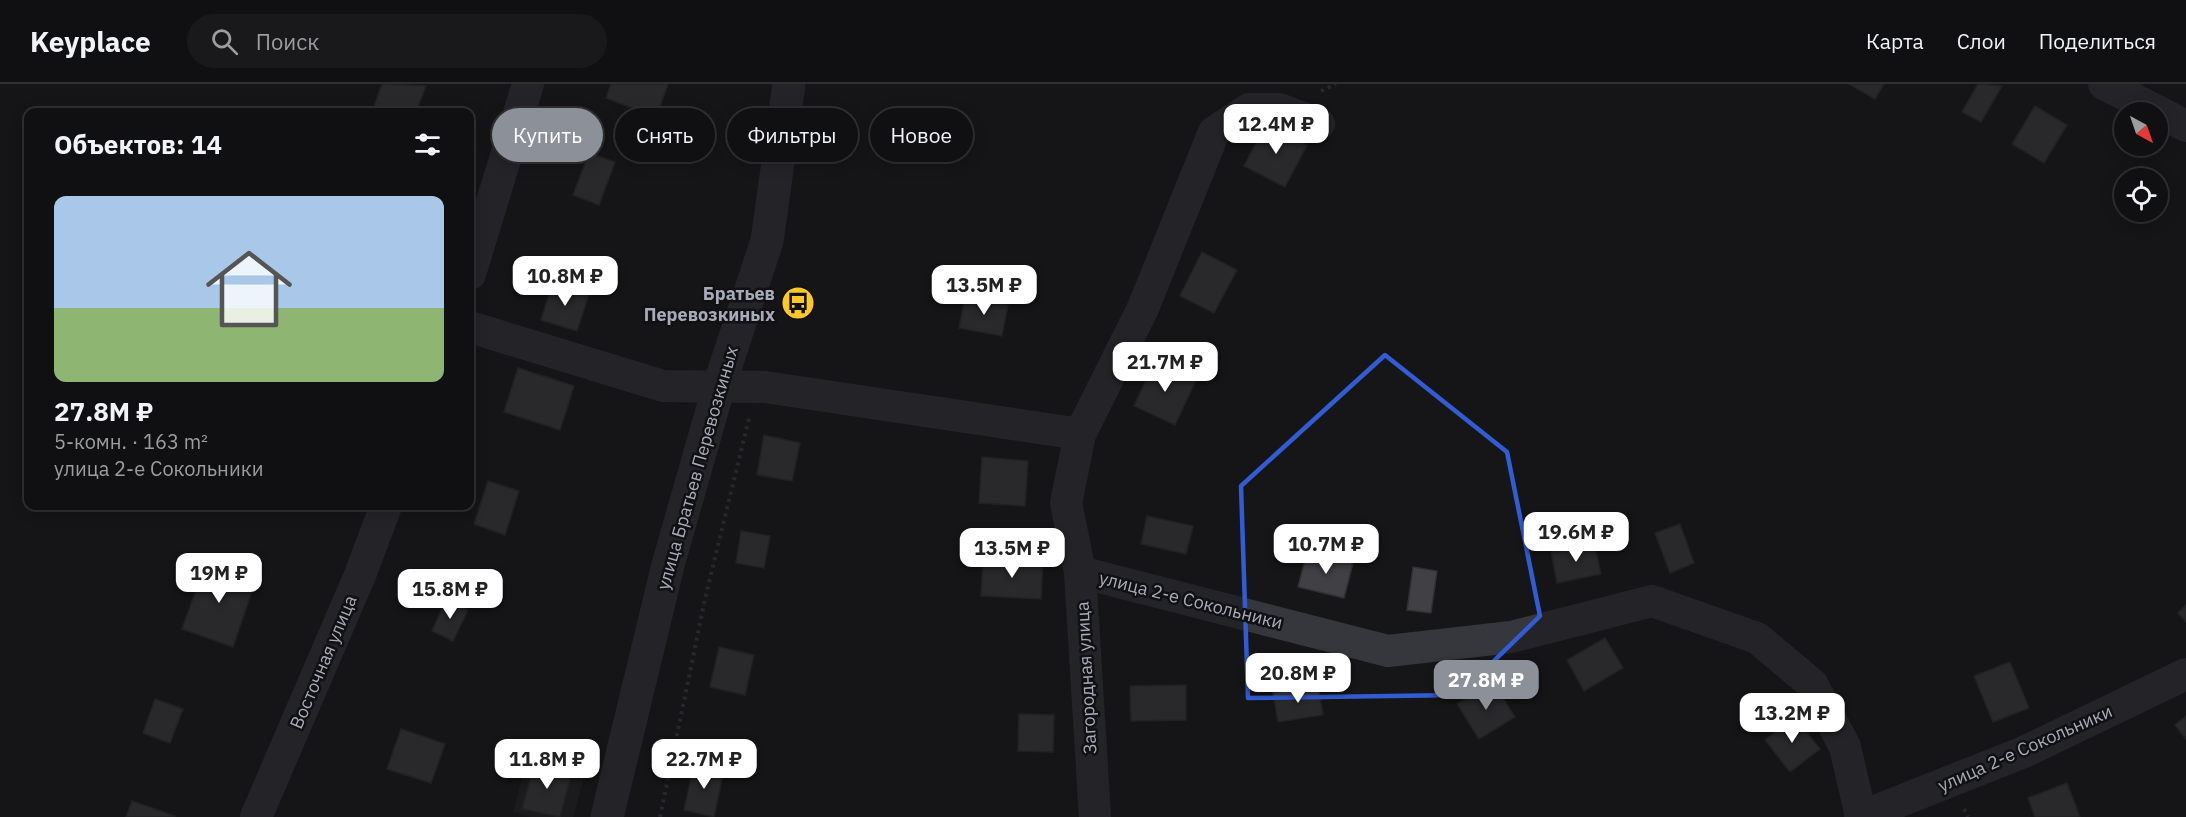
<!DOCTYPE html>
<html lang="ru">
<meta charset="utf-8">
<style>
:root{--surface:#101012;--page:#19191b;--text:#f1f3f6;--muted:#9c9d9f;--line:#303032;--accent:#8c9099}
body{margin:0;font-family:"IBM Plex Sans",sans-serif;background:var(--page);color:var(--text);height:100vh;display:flex;flex-direction:column;font-size:22px;white-space:nowrap}
*{box-sizing:border-box;margin:0}
p{font-size:20px;color:var(--muted)}
.icon{flex:none;width:33px;height:33px;fill:none;stroke:currentColor;stroke-width:2;stroke-linecap:round;stroke-linejoin:round}
.map{position:relative;flex:1;overflow:hidden}
.details{position:absolute;left:24px;top:24px;width:450px;height:402px;display:flex;flex-direction:column;background:var(--surface);border-radius:12px;box-shadow:0 3px 15px #0003,0 0 0 2px var(--line)}
.details>*{flex:none}
.guide{position:absolute;left:492px;top:24px;width:570px;height:54px;display:flex;gap:12px}
.needle{width:39px;rotate:140deg}
.controls{position:absolute;left:2114px;top:18px;display:grid;gap:12px}
.controls a{display:grid;place-items:center;width:54px;height:54px;border-radius:50%;background:var(--surface);box-shadow:0 3px 15px #0003,0 0 0 2px var(--line);font-size:30px}
.price{position:absolute;translate:-50% -51px;padding:0 14px;border-radius:12px;background:#fff;color:#222;font-size:20px;line-height:39px;filter:drop-shadow(0 2px 3px #0008)}
.price::after{content:'';position:absolute;left:50%;top:36px;width:18px;height:14px;margin-left:-9px;background:inherit;clip-path:polygon(0 0,100% 0,50% 100%)}
.price.current{background:var(--accent);color:#fff}
ul{padding:0;list-style:none}
li{display:grid;align-content:center;gap:12px;height:318px;padding:0 30px}
li+li{border-top:2px solid var(--line)}
li span{display:grid;place-items:center;height:186px;border-radius:12px;color:#555}
li>.icon{margin-inline-start:auto}
span .icon{width:108px;height:108px;fill:#fffc;stroke-width:1}
li b{font-size:26px}
h2{display:flex;justify-content:space-between;align-items:center;height:72px;padding:0 30px;font-size:26px}
.pill{padding:0 21px;border-radius:27px;background:var(--surface);box-shadow:0 3px 15px #0003,0 0 0 2px var(--line);font-size:21px;line-height:54px}
.pill.current{background:var(--accent);color:#fff}
header{display:flex;align-items:center;gap:36px;box-sizing:border-box;height:84px;padding:0 30px;background:var(--surface);border-bottom:2px solid var(--line)}
header strong{font-size:28px}
nav{display:flex;gap:33px;margin-inline-start:auto;font-size:21px}
.search{width:420px;height:54px;background:var(--page);display:flex;align-items:center;gap:15px;box-sizing:border-box;padding:0 21px;border-radius:33px;color:var(--muted);font-size:22px}
.map>svg:first-child{display:block}
.built{fill:#222225}
.building{fill:#404045;stroke:#303034;stroke-width:1.5}
.lines{fill:none;stroke-linecap:round;stroke-linejoin:round}
.path{stroke:#3c3e44;stroke-width:4;stroke-dasharray:3 4.5;stroke-linecap:butt}
.minor{stroke:#36373d;stroke-width:32}
.tertiary{stroke:#36373d;stroke-width:33}
.marked{fill:none;stroke:#325cd3;stroke-width:4.5;stroke-linejoin:round}
.labels{text-anchor:middle;dominant-baseline:central;stroke-width:5;stroke-linejoin:round;paint-order:stroke}
.poi-label{font-size:18px;font-weight:bold;fill:#a7abb9;stroke:#111113;text-anchor:end}
.street-label{font-size:18px;fill:#a7abb9;stroke:#111113}
</style>
<header>
<strong>Keyplace</strong>
<div class="search"><svg class="icon" aria-label="search" viewBox="0 0 24 24"><circle cx="10" cy="10" r="6"/><path d="M15 15l6 6"/></svg>Поиск</div>
<nav><a>Карта</a><a>Слои</a><a>Поделиться</a></nav>
</header>
<div class="map">
<svg width="2186" height="733" viewBox="0 0 2186 733">
<rect width="100%" height="100%" fill="#161618"/>
<path class="built" d="M530,666l57,16 -14,51h-42l-18,-5z"/>
<g class="building">
<path d="M382,0l44,2 -10,26h-44z"/>
<path d="M611,0h57l-12,33 -50,-19z"/>
<path d="M1849,0h35l-9,15z"/>
<path d="M1978,0l24,2 -21,36 -19,-10z"/>
<path d="M2035,22l32,19 -23,38 -32,-19z"/>
<path d="M1266,40l41,21 -22,42 -41,-21z"/>
<path d="M589,69l26,9 -16,43 -26,-10z"/>
<path d="M1202,168l35,18 -23,43 -34,-17z"/>
<path d="M553,198l36,12 -12,37 -36,-11z"/>
<path d="M965,213l43,8 -6,31 -43,-8z"/>
<path d="M1155,277l41,19 -21,45 -41,-19z"/>
<path d="M518,284l56,18 -14,44 -56,-18z"/>
<path d="M764,351l36,8 -8,38 -35,-6z"/>
<path d="M982,373l46,4 -3,45 -46,-3z"/>
<path d="M488,397l31,10 -14,44 -31,-11z"/>
<path d="M1147,432l46,10 -7,28 -45,-10z"/>
<path d="M1680,440l14,39 -24,10 -15,-40z"/>
<path d="M741,447l29,5 -6,32 -28,-5z"/>
<path d="M1594,459l7,31 -44,9 -6,-31z"/>
<path d="M1307,468l46,11 -9,35 -46,-11z"/>
<path d="M983,475l60,2 -2,38 -60,-3z"/>
<path d="M206,478l50,17 -23,68 -51,-18z"/>
<path d="M1413,483l24,4 -6,42 -24,-3z"/>
<path d="M446,516l22,10 -15,31 -21,-10z"/>
<path d="M2186,521v17l-8,-9z"/>
<path d="M1605,554l18,30 -39,23 -17,-31z"/>
<path d="M719,563l35,8 -9,40 -35,-8z"/>
<path d="M2010,578l19,46 -36,14 -19,-46z"/>
<path d="M1493,598l22,35 -36,22 -22,-35z"/>
<path d="M1186,601v35l-55,1 -1,-35z"/>
<path d="M1318,602l5,29 -45,7 -5,-29z"/>
<path d="M155,615l28,10 -13,34 -27,-10z"/>
<path d="M1019,630l35,1 -1,37 -35,-1z"/>
<path d="M2186,632v23l-11,-14z"/>
<path d="M1795,633l25,32 -30,23 -25,-32z"/>
<path d="M401,645l44,15 -14,39 -44,-14z"/>
<path d="M535,678l37,10 -12,45 -38,-8z"/>
<path d="M694,680l30,6 -10,47 -30,-7z"/>
<path d="M2067,699l13,34h-45l-7,-19z"/>
<path d="M132,717l43,15v1h-49z"/>
</g>
<g class="lines">
<g class="path">
<path d="M1321,7l15,-7"/>
<path d="M1964,725l4,8"/>
<path d="M660,733l45,-218 44,-181"/>
</g>
<g class="minor">
<path d="M2104,0l82,42"/>
<path d="M470,190l58,-190"/>
<path d="M470,243l193,59 102,1 315,47"/>
<path d="M1080,488l308,79 123,-14 141,-36 105,37 55,46 33,63 16,69"/>
<path d="M256,733l104,-242 26,-69"/>
<path d="M1095,733l-15,-245 -14,-69 14,-69 63,-126 71,-176 35,-23h30l40,15"/>
<path d="M1860,733l164,-65 162,-78"/>
</g>
<path class="tertiary" d="M607,733l61,-252 51,-179 48,-145 22,-157"/>
</g>
<path d="M0 0H2186V733H0ZM1385,271l122,97 33,164 -81,79 -211,3 -7,-212z" fill="#161618" fill-opacity=".55" fill-rule="evenodd"/>
<path class="marked" d="M1385,271l122,97 33,164 -81,79 -211,3 -7,-212z"/>
<defs>
<symbol id="bus-disc" viewBox="-11 -11 22 22"><circle r="9.5" fill="#ffc827" stroke="#111113"/><path d="M-5-6H5V4H4V6H2V4H-2V6H-4V4H-5ZM-3.5-4V0h7V-4ZM-3.5 1.2v1.5H-2V1.2ZM2 1.2v1.5H3.5V1.2Z" fill="#111"/></symbol>
</defs>
<g fill-rule="evenodd">
<use href="#bus-disc" x="779" y="200" width="38" height="38"/>
</g>
<g class="labels">
<g class="poi-label">
<text x="775" y="209">Братьев<tspan x="775" dy="21">Перевозкиных</tspan></text>
</g>
<g class="street-label">
<text transform="translate(697 384) rotate(-74)">улица Братьев Перевозкиных</text>
<text transform="translate(1191 516) rotate(14)">улица 2-е Сокольники</text>
<text transform="translate(323 578) rotate(-67)">Восточная улица</text>
<text transform="translate(1086 594) rotate(-93)">Загородная улица</text>
<text transform="translate(2025 664) rotate(-24)">улица 2-е Сокольники</text>
</g>
</g>
</svg>
<div class="controls">
<a><svg class="needle" viewBox="-14 -14 28 28"><path d="M0-13l5 13h-10z" fill="#e53935"/><path d="M0 13l5-13h-10z" fill="#9c9d9f"/></svg></a>
<a><svg class="icon" aria-label="locate" viewBox="0 0 24 24"><circle cx="12" cy="12" r="6"/><path d="M12 2v4M12 18v4M2 12h4M18 12h4"/></svg></a>
</div>
<b class="price" style="left:1276px;top:71px">12.4M ₽</b>
<b class="price" style="left:565px;top:223px">10.8M ₽</b>
<b class="price" style="left:984px;top:232px">13.5M ₽</b>
<b class="price" style="left:1165px;top:309px">21.7M ₽</b>
<b class="price" style="left:1576px;top:479px">19.6M ₽</b>
<b class="price" style="left:1326px;top:491px">10.7M ₽</b>
<b class="price" style="left:1012px;top:495px">13.5M ₽</b>
<b class="price" style="left:219px;top:520px">19M ₽</b>
<b class="price" style="left:450px;top:536px">15.8M ₽</b>
<b class="price" style="left:1298px;top:620px">20.8M ₽</b>
<b class="price current" style="left:1486px;top:627px">27.8M ₽</b>
<b class="price" style="left:1792px;top:660px">13.2M ₽</b>
<b class="price" style="left:547px;top:706px">11.8M ₽</b>
<b class="price" style="left:704px;top:706px">22.7M ₽</b>
<div class="guide">
<a class="pill current">Купить</a>
<a class="pill">Снять</a>
<a class="pill">Фильтры</a>
<a class="pill">Новое</a>
</div>
<section class="details">
<h2>Объектов: 14<svg class="icon" aria-label="filters" viewBox="0 0 24 24"><path d="M4 7h16M4 17h16"/><circle cx="9" cy="7" r="2"/><circle cx="15" cy="17" r="2"/></svg></h2>
<ul>
<li><span style="background:linear-gradient(#a9c7e8 60%,#8fb573 0)"><svg class="icon" aria-label="home" viewBox="0 0 24 24"><path d="M3 11l9-7 9 7M6 9v11h12V9"/></svg></span><div><b>27.8M ₽</b><p>5-комн. · 163 m²</p><p>улица 2-е Сокольники</p></div></li>
</ul>
</section>
</div>
